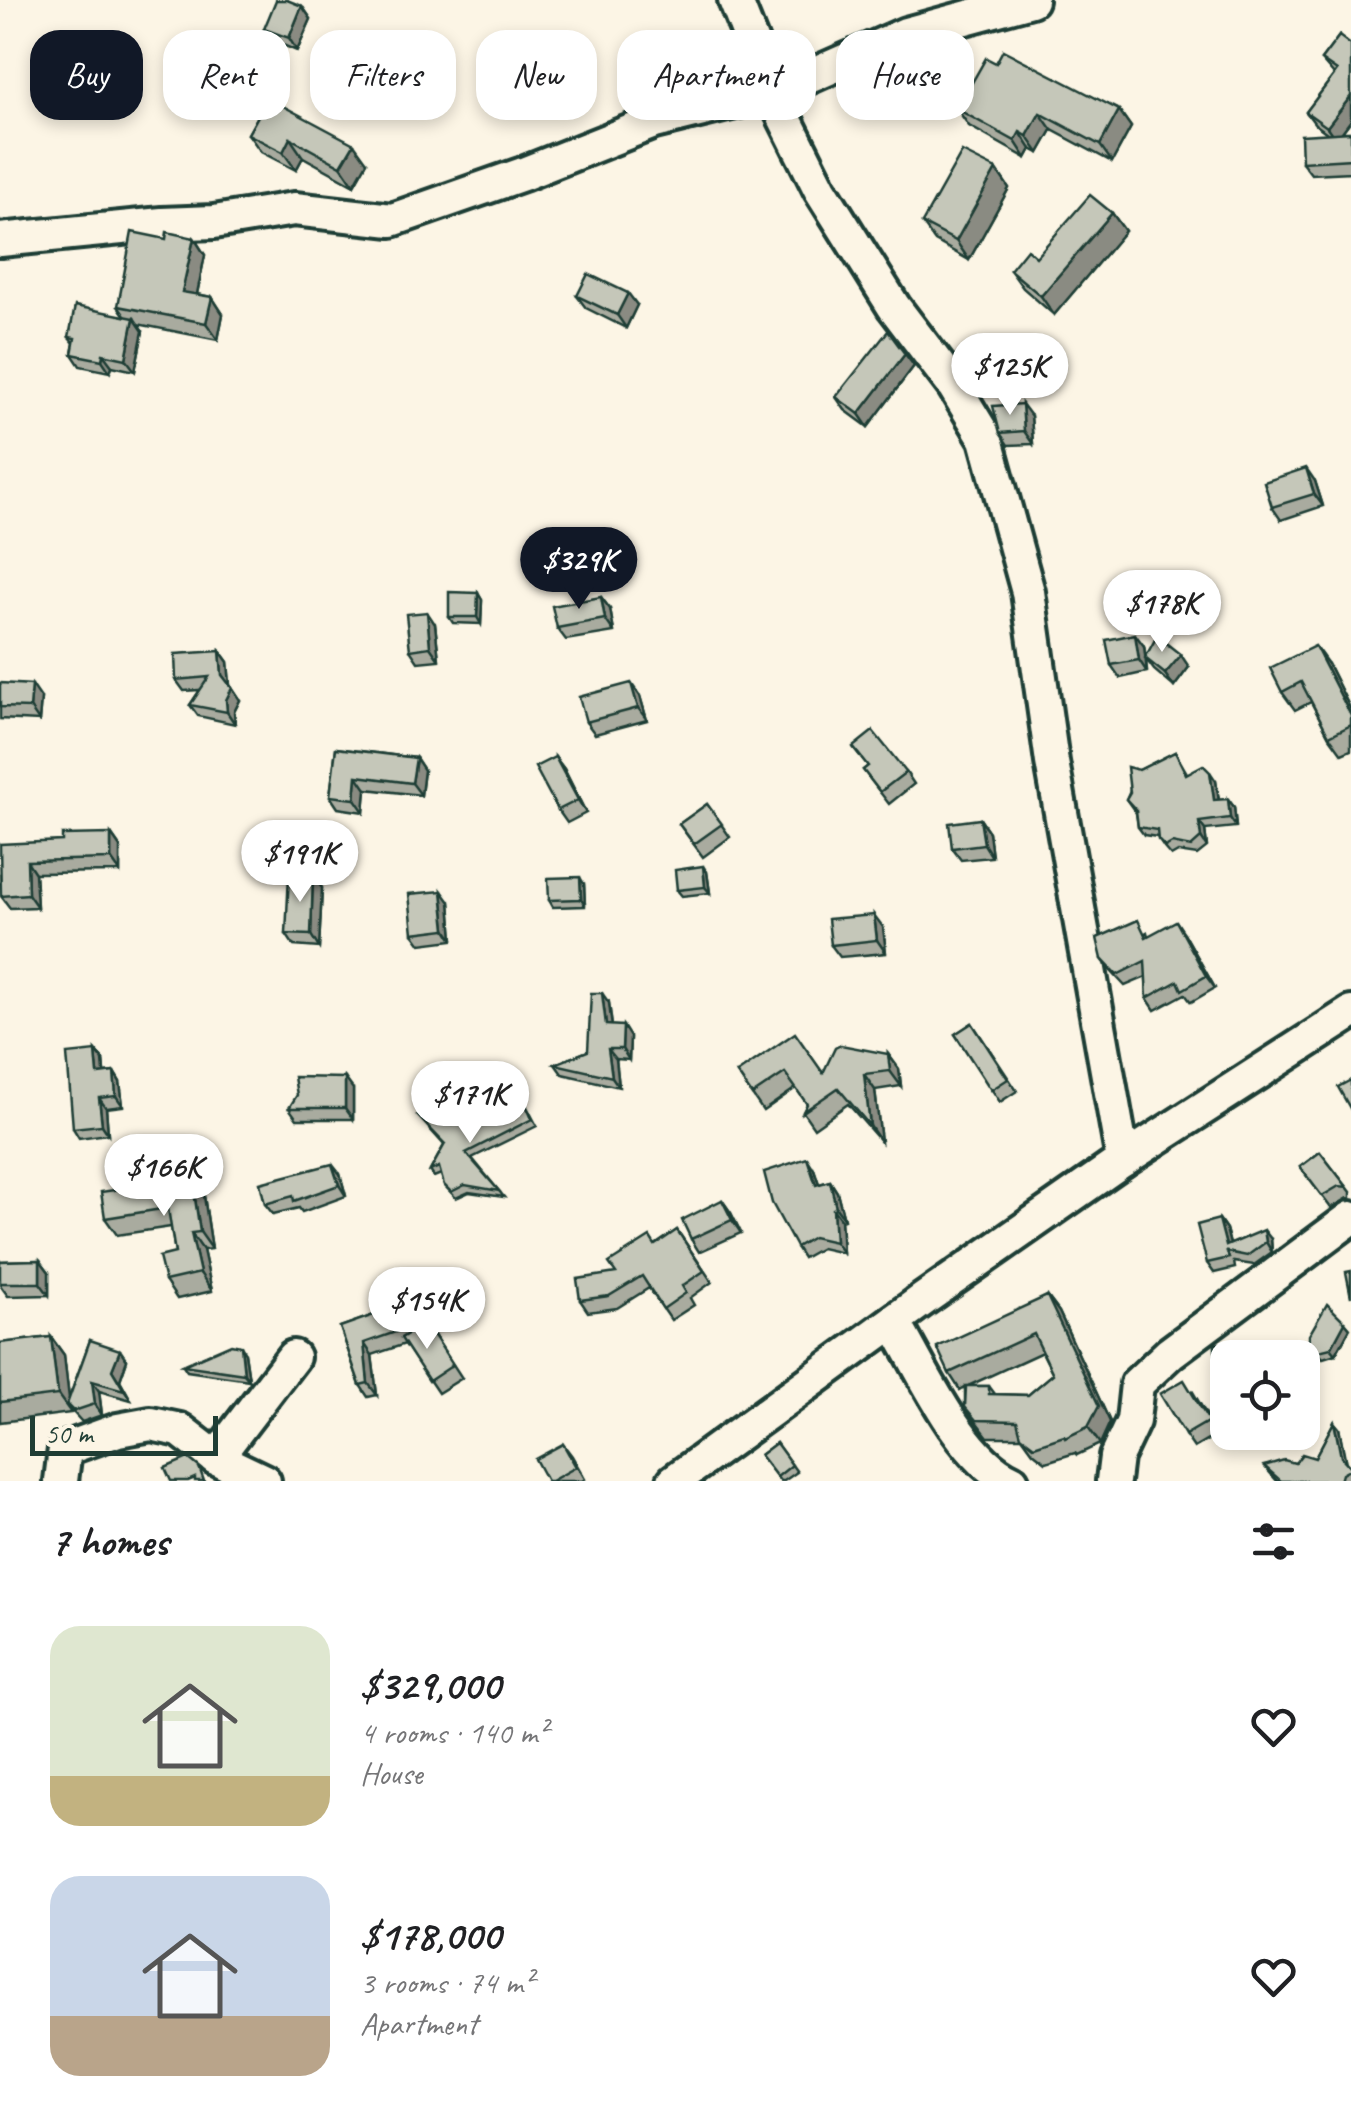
<!DOCTYPE html>
<meta charset="utf-8">
<style>
:root{--surface:#fff;--page:#f6f6f6;--text:#202124;--muted:#757577;--accent:#111827}
body{margin:0;font-family:Caveat,sans-serif;background:var(--page);color:var(--text);height:100vh;display:flex;flex-direction:column;font-size:38px;white-space:nowrap}
*{box-sizing:border-box;margin:0}
p{font-size:32px;color:var(--muted)}
.icon{flex:none;width:55px;height:55px;fill:none;stroke:currentColor;stroke-width:2;stroke-linecap:round;stroke-linejoin:round}
.map{position:relative;height:1481px;overflow:hidden}
.sheet{display:flex;flex-direction:column;background:var(--surface);flex:1}
.sheet>*{flex:none}
.guide{position:absolute;left:30px;top:30px;width:1292px;height:90px;display:flex;gap:20px}
.controls{position:absolute;left:1210px;top:1340px;display:grid;gap:20px}
.controls a{display:grid;place-items:center;width:110px;height:110px;border-radius:20px;background:var(--surface);box-shadow:0 5px 15px #0003;font-size:50px}
.scale{position:absolute;left:30px;bottom:25px;width:188px;box-sizing:border-box;padding-left:10px;border:5px solid #1f3d34;border-top:0;font-size:28px;line-height:35px;white-space:nowrap;color:#1f3d34;-webkit-text-stroke:8px #fcf5e5;paint-order:stroke}
.price{position:absolute;translate:-50% -85px;padding:0 22px;border-radius:35px;background:#fff;color:#222;font-size:32px;line-height:65px;filter:drop-shadow(0 2px 5px #0008)}
.price::after{content:'';position:absolute;left:50%;top:60px;width:30px;height:22px;margin-left:-15px;background:inherit;clip-path:polygon(0 0,100% 0,50% 100%)}
.price.on{background:var(--accent);color:#fff}
ul{padding:0;list-style:none}
li{display:flex;align-items:center;gap:30px;height:250px;padding:0 50px}
li span{display:grid;place-items:center;flex:none;width:280px;height:200px;border-radius:30px;color:#555}
li>.icon{margin-inline-start:auto}
span .icon{width:120px;height:120px;fill:#fffc;stroke-width:1}
li b{font-size:42px}
h2{display:flex;justify-content:space-between;align-items:center;height:120px;padding:0 50px;font-size:42px}
.pill{padding:0 35px;border-radius:30px;background:var(--surface);box-shadow:0 5px 15px #0003;font-size:35px;line-height:90px}
.pill.on{background:var(--accent);color:#fff}
.map>svg:first-child{display:block}
.lines{fill:none;stroke-linecap:round;stroke-linejoin:round}
.minor-casing{stroke:#1f3d34;stroke-width:40}
.minor{stroke:#fcf5e5;stroke-width:32}
.wall{fill:#a9ab9f;stroke:#1f3d34;stroke-width:2.5;fill-rule:evenodd}
.shaded-wall{fill:#8a8b82;stroke:#1f3d34;stroke-width:2.5}
.building{fill:#c5c7b9;stroke:#1f3d34;stroke-width:2.5}
</style>
<div class="map">
<svg width="1351" height="1481" viewBox="0 0 1351 1481">
<rect width="100%" height="100%" fill="#fcf5e5"/>
<filter id="ink" filterUnits="userSpaceOnUse"><feTurbulence type="fractalNoise" baseFrequency=".01" numOctaves="2"/><feDisplacementMap in="SourceGraphic" scale="20" xChannelSelector="R" yChannelSelector="G"/><feConvolveMatrix kernelMatrix="1 2 1 2 8 2 1 2 1" color-interpolation-filters="sRGB"/></filter>
<g filter="url(#ink)">
<g class="lines">
<defs>
<g id="minor">
<path d="M735,0l37,93 48,96 74,118 60,79 32,53 42,153 24,170 71,398"/>
<path d="M0,240l162,-16 52,-2 80,-13 98,11 131,-46 131,-52 118,-29 134,-59 125,-34"/>
<path d="M895,1324c28,47 66,135 117,157"/>
<path d="M216,1458l77,-101"/>
<path d="M61,1481l4,-32 53,-19 33,-6 29,6 36,28 48,23"/>
<path d="M674,1481l250,-182 199,-139 228,-147"/>
<path d="M1113,1481l3,-24 17,-36 4,-37 33,-31 181,-135"/>
</g>
</defs>
<use href="#minor" class="minor-casing"/>
<use href="#minor" class="minor"/>
</g>
<g class="wall">
<path d="M302,6l9,13 -14,32 -24,-10 -9,-12z"/>
<path d="M1339,36l12,84 -9,12h9v40l-40,2 -9,-12 25,-29 -12,-9 -9,-12 28,-37 -13,-15z"/>
<path d="M996,63l123,47 12,17 -19,35 -60,-32 -13,23 -8,-4 -5,9 -57,-32 -12,-17z"/>
<path d="M268,98l99,64 -13,23 -51,-28 -7,13 -35,-18 -13,-18z"/>
<path d="M996,169l13,19 -40,72 -34,-19 -13,-18z"/>
<path d="M1112,213l13,18 -71,84 -31,-27 -13,-18 26,-13z"/>
<path d="M194,238l11,17 -8,39 15,3 11,17 -5,26 -80,-16 5,7 -8,40 -23,-5 -2,6 -30,-6 -8,-12 2,-11 -5,-6 56,-21 -7,-10 48,-67z"/>
<path d="M577,296l60,9 -11,23 -40,-20z"/>
<path d="M914,366l-46,61 -23,-17 -9,-13z"/>
<path d="M1031,416l2,28 -25,1 -8,-12z"/>
<path d="M1315,481l8,25 -42,14 -9,-13z"/>
<path d="M478,593l4,7 -1,24 -28,-1 -4,-6z"/>
<path d="M601,597l9,12 4,23 -48,8 -9,-12z"/>
<path d="M435,624l4,36 -21,2 -8,-12z"/>
<path d="M1144,646l2,11 43,10 -15,20 -20,-17 -8,-11 1,13 -27,6 -9,-13z"/>
<path d="M220,651l8,11 2,23 10,15 -6,12 1,12 -37,-8 -8,-11 10,-15 -16,1 -8,-11z"/>
<path d="M1328,664l23,46v40l-9,4 -13,-18 -18,-34 -16,8 -13,-18z"/>
<path d="M0,683l41,15 -2,23 -39,-2z"/>
<path d="M640,696l7,24 -52,14 -9,-12z"/>
<path d="M853,747l53,25 8,12 -25,20 -26,-34 5,-4z"/>
<path d="M336,748l80,10 8,12 -3,25 -55,-6 -2,23 -26,-4 -8,-12z"/>
<path d="M1175,752l12,21 29,8 3,19 9,-1 6,8 2,20 -31,3 2,17 -10,8 -19,-3 -7,4 -7,-8 -7,-11 -13,-2 -6,-8 -2,-14 -10,-14 13,-29z"/>
<path d="M555,757l9,12 22,44 -19,10 -9,-13z"/>
<path d="M707,804l23,33 -27,20 -24,-33z"/>
<path d="M980,819l9,13 3,25 -31,3 -9,-12z"/>
<path d="M111,834l9,13v25l-85,1 2,34 -27,1 -9,-12 -1,-22 62,-33z"/>
<path d="M707,872l3,21 -28,3 -5,-6z"/>
<path d="M313,876l9,12 -3,60 -25,-2 -8,-12z"/>
<path d="M584,884l1,22 -32,1 -4,-7z"/>
<path d="M450,902l3,38 -32,4 -8,-11z"/>
<path d="M883,927l3,26 -46,4 -9,-12z"/>
<path d="M1147,932l1,4 36,-3 31,55 -24,14 -6,-8 -30,16 -8,-12 -1,-21 -21,9 -15,-16 -8,-11z"/>
<path d="M609,1003l3,23 18,11 -1,23 -13,-1 3,28 -57,-13 -7,-10 33,-13z"/>
<path d="M972,1023l45,68 -17,11 -45,-68z"/>
<path d="M96,1051l7,9 1,13 10,-1 6,10 3,24 -17,2 2,26 -29,4 -6,-10z"/>
<path d="M888,1054l11,15 2,17 -26,4 6,52 -33,-38 -34,24 -11,-16 4,-8 -11,-16 -33,23 -26,-38h86z"/>
<path d="M353,1089v30h-56l-8,-11z"/>
<path d="M526,1105l11,21 -65,32 32,39 -35,-5 -13,6 -12,-13 -3,-11 -7,3 -4,-6 14,-26 -25,-28 34,8 28,-1z"/>
<path d="M1320,1152l31,40v7l-3,-1 -17,10 -31,-41z"/>
<path d="M814,1169l5,15 11,-3 7,11 7,27 -3,1 2,33 -22,-5 -18,10 -7,-11z"/>
<path d="M340,1174l6,22 -44,16 -3,-4 -26,6 -8,-10z"/>
<path d="M192,1178l12,18 8,53 -9,1 9,41 -35,8 -12,-18 10,-28 -4,-26 -54,8 -12,-17z"/>
<path d="M722,1200l9,13 10,20 -42,19 -8,-13z"/>
<path d="M1219,1219l7,10 4,15 41,-5 1,13 -18,13 -20,-3 1,6 -21,5 -7,-10z"/>
<path d="M677,1230l35,52 -22,16 4,7 -23,15 -22,-32 -32,20 -29,4 -8,-12z"/>
<path d="M40,1260l9,12v23l-41,1 -8,-11v-24z"/>
<path d="M1047,1296l12,16 51,110 -10,22 -23,11 -2,-2 -29,9 -13,-10 -11,-15h-34l-23,-30v-20l-5,3 -11,-17zM1042,1352l11,22 -25,21 -33,-1 -6,-8h-21z"/>
<path d="M402,1305l9,12 4,12 11,-6 36,55 -24,15 -33,-49 -33,11 5,40 -9,2 -8,-12 -20,-58z"/>
<path d="M1345,1322l5,6 -14,26 -13,4 -14,-16z"/>
<path d="M51,1337l13,18 5,44 21,-59 37,20 -7,20 11,20 -32,-9 3,24 -20,7 -12,-13 1,4 -71,9v-79z"/>
<path d="M1263,1342l6,9v7h-41v70l-4,2 -7,-8 -2,-78z"/>
<path d="M245,1353l4,27 -62,-9 -4,-6z"/>
<path d="M1193,1392l25,42 -24,14 -9,-13z"/>
<path d="M1334,1422l5,6 6,33 6,7v10l-5,3h-69l-13,-15 31,-3 20,-5z"/>
<path d="M1230,1432h27l-1,17 -19,-6z"/>
<path d="M776,1443l21,29 -13,9h-4l-20,-26z"/>
<path d="M563,1444l9,12 13,23 -3,2h-35z"/>
</g>
<g class="shaded-wall">
<path d="M302,6l9,13 -14,32 -8,-13z"/>
<path d="M1351,96v24l-15,20 -9,-13z"/>
<path d="M1119,110l12,17 -19,35 -12,-17z"/>
<path d="M1040,113l12,17 -13,23 -12,-17z"/>
<path d="M1020,132l11,17 -5,9 -11,-17z"/>
<path d="M290,138l13,19 -7,13 -13,-18z"/>
<path d="M354,144l13,18 -13,23 -13,-19z"/>
<path d="M996,169l13,19 -40,72 -13,-19z"/>
<path d="M1112,213l13,18 -71,84 -13,-19z"/>
<path d="M194,238l11,17 -11,53 -12,-16z"/>
<path d="M628,293l9,12 -11,23 -9,-13z"/>
<path d="M212,297l11,17 -5,26 -12,-17z"/>
<path d="M134,318l9,13 -8,40 -9,-12z"/>
<path d="M103,354l9,12 -2,6 -8,-12z"/>
<path d="M905,354l9,12 -46,61 -9,-13z"/>
<path d="M1022,404l9,12 2,28 -9,-13z"/>
<path d="M1306,468l9,13 8,25 -9,-12z"/>
<path d="M478,593l4,7 -1,24 -4,-7z"/>
<path d="M601,597l9,12 4,23 -9,-13z"/>
<path d="M427,612l8,12 4,36 -9,-13z"/>
<path d="M1135,634l9,12 3,26 -8,-12z"/>
<path d="M1315,646l13,18 23,46v6z"/>
<path d="M220,651l8,11 2,24 -8,-11z"/>
<path d="M1181,655l8,12 -15,20 -9,-13z"/>
<path d="M631,683l9,13 7,24 -9,-12z"/>
<path d="M32,685l9,13 -2,23 -9,-13z"/>
<path d="M232,688l8,12 -6,12 1,12 -8,-12 -1,-12z"/>
<path d="M555,757l9,12 22,44 -8,-13z"/>
<path d="M416,758l8,12 -3,25 -9,-12z"/>
<path d="M1210,772l6,9 4,28 -6,-9z"/>
<path d="M357,776l9,13 -2,23 -9,-13z"/>
<path d="M1228,799l6,8 2,20 -6,-9z"/>
<path d="M980,819l9,13 3,25 -8,-13z"/>
<path d="M1199,822l6,8 2,17 -6,-9z"/>
<path d="M111,834l9,13v25l-9,-13z"/>
<path d="M27,861l8,12 2,34 -9,-13z"/>
<path d="M703,866l4,6 3,21 -5,-6z"/>
<path d="M313,876l9,12 -3,60 -8,-13z"/>
<path d="M580,877l4,7 1,22 -4,-7z"/>
<path d="M442,891l8,11 3,38 -7,-11z"/>
<path d="M874,915l9,12 3,26 -9,-13z"/>
<path d="M1176,921l8,12 31,55 -9,-12z"/>
<path d="M602,993l7,10 4,33 -7,-11z"/>
<path d="M623,1026l7,11 -1,23 -7,-11z"/>
<path d="M608,1049l8,10 3,28 -7,-10z"/>
<path d="M96,1051l7,9 2,23 -7,-9z"/>
<path d="M888,1054l11,15 2,17 -11,-15z"/>
<path d="M114,1072l6,10 3,24 -7,-10z"/>
<path d="M864,1074l11,16 6,52 -11,-16z"/>
<path d="M345,1078l8,11v30l-8,-11z"/>
<path d="M99,1098l7,10 2,26 -6,-9z"/>
<path d="M807,1158l7,11 9,27 -7,-11z"/>
<path d="M332,1164l8,10 6,22 -7,-11z"/>
<path d="M192,1178l12,18 8,53 -12,-17z"/>
<path d="M830,1181l7,11 7,27 -8,-11z"/>
<path d="M722,1200l9,13 10,20 -9,-13z"/>
<path d="M833,1209l8,11 2,33 -8,-11z"/>
<path d="M1219,1219l7,10 6,24 -6,-7z"/>
<path d="M1264,1230l7,9 1,13 -6,-10z"/>
<path d="M191,1233l12,17 9,41 -12,-18z"/>
<path d="M40,1260l9,12v23l-9,-12z"/>
<path d="M1047,1296l12,16 51,110 -10,22 -12,-17z"/>
<path d="M402,1305l9,12 7,22 -8,-12z"/>
<path d="M1345,1322l5,6 -14,26 -5,-6z"/>
<path d="M51,1337l13,18 6,52 -3,-3 4,9 -13,-18z"/>
<path d="M1263,1342l6,9v7h-6z"/>
<path d="M364,1343l8,12 5,40 -9,-12z"/>
<path d="M241,1346l4,7 4,27 -5,-6z"/>
<path d="M120,1350l7,10 -7,20 11,20 -19,-30z"/>
<path d="M92,1381l7,10 3,24 -7,-11z"/>
<path d="M1334,1422l5,6 7,35 -5,-6z"/>
<path d="M1250,1432h7l-1,17 -6,-9z"/>
</g>
<g class="building">
<path d="M276,0h11l15,6 -13,32 -25,-9z"/>
<path d="M1339,36l12,9v51l-24,31 -21,-15 31,-41 -16,-11z"/>
<path d="M1003,50l116,60 -19,35 -60,-32 -13,23 -7,-4 -5,9 -58,-32 29,-51 10,5z"/>
<path d="M268,98l86,46 -13,22 -51,-28 -7,14 -35,-18z"/>
<path d="M1351,132v27l-49,3 -1,-27z"/>
<path d="M962,152l34,17 -40,72 -34,-18z"/>
<path d="M1090,195l22,18 -71,83 -31,-26 17,-21 9,8z"/>
<path d="M132,232l34,7 1,-7 27,6 -12,54 30,5 -6,26 -88,-17z"/>
<path d="M588,274l40,19 -11,22 -40,-19z"/>
<path d="M75,306l59,12 -8,41 -23,-5 -1,6 -30,-6 3,-16 -6,-1z"/>
<path d="M888,331l17,23 -46,60 -23,-17z"/>
<path d="M1022,404l2,27 -24,2 -7,-27z"/>
<path d="M1306,468l8,26 -42,13 -8,-25z"/>
<path d="M449,592l29,1 -1,24h-28z"/>
<path d="M601,597l4,22 -48,9 -5,-22z"/>
<path d="M427,612l3,35 -20,3 -4,-36z"/>
<path d="M1135,634l4,26 -28,5 -5,-25z"/>
<path d="M1157,636l24,19 -16,19 -20,-16z"/>
<path d="M1315,646l36,70v9l-22,11 -28,-54 -19,10 -12,-24z"/>
<path d="M220,651l2,24 10,13 -6,12 1,12 -37,-7 19,-28 -33,3 -1,-26z"/>
<path d="M0,683l32,2 -2,23 -30,-1z"/>
<path d="M631,683l7,25 -52,14 -7,-25z"/>
<path d="M873,731l33,41 -26,20 -17,-22 5,-4 -15,-19z"/>
<path d="M336,748l80,10 -4,25 -55,-7 -2,23 -25,-3z"/>
<path d="M1175,752l11,22 17,-9 7,7 4,28 14,-1 2,19 -31,4 2,16 -10,9 -19,-4 -7,4 -7,-7 -1,-10 -19,-3 -2,-17 -10,-11 4,-7 -3,-25 12,3z"/>
<path d="M555,757l23,43 -20,10 -23,-43z"/>
<path d="M707,804l15,20 -28,20 -15,-20z"/>
<path d="M980,819l4,25 -32,4 -3,-25z"/>
<path d="M111,834v25l-84,2 1,33 -27,2 -1,-52 62,-3v-6z"/>
<path d="M703,866l2,21 -28,3 -2,-20z"/>
<path d="M289,875l24,1 -2,59 -25,-1z"/>
<path d="M580,877l1,22 -32,1 -1,-22z"/>
<path d="M442,891l4,38 -33,4 -4,-39z"/>
<path d="M874,915l3,25 -46,5 -3,-26z"/>
<path d="M1138,920l8,17 30,-16 30,55 -24,14 -4,-9 -31,17 -2,-37 -28,14 -15,-16 -5,-21z"/>
<path d="M591,993h11l4,32 17,1 -1,23h-14l4,28 -57,-13 33,-13z"/>
<path d="M972,1023l36,56 -17,11 -36,-56z"/>
<path d="M795,1033l28,40 12,-25 6,-3 47,9 2,17 -26,3 6,52 -32,-38 -35,24 4,-8 -22,-31 -33,22 -15,-22z"/>
<path d="M96,1051l2,23 16,-2 2,24 -17,2 3,27 -29,3 -6,-74z"/>
<path d="M294,1077l51,1v30h-56l8,-13z"/>
<path d="M1351,1080v30l-13,-23z"/>
<path d="M526,1105l6,14 -66,34 33,38 -34,-6 -14,7 -7,-7 -5,-18 -9,4 15,-27 -26,-27 34,8 7,-11 8,-4 13,14z"/>
<path d="M1320,1152l27,35 -8,-1 -17,10 -22,-29z"/>
<path d="M807,1158l9,27 14,-4 6,27 -3,1 2,33 -22,-5 -17,10 -24,-44 -8,-31z"/>
<path d="M332,1164l7,21 -45,16 -1,-5 -28,8 -5,-21z"/>
<path d="M192,1178l8,54 -9,1 9,40 -35,8 -6,-24 16,-4 -7,-45 -63,10 -4,-26z"/>
<path d="M722,1200l10,20 -41,19 -9,-19z"/>
<path d="M1219,1219l7,27 38,-16 2,12 -19,14 -20,-4 2,6 -22,5 -10,-38z"/>
<path d="M677,1230l27,41 -22,15 4,7 -23,16 -21,-33 -33,20 -29,4 -3,-21 39,-6 -7,-10 41,-26 5,8z"/>
<path d="M40,1260v23h-40v-22z"/>
<path d="M1351,1271v26l-5,-25z"/>
<path d="M1047,1296l52,110 -11,21 -23,11 -1,-2 -30,10 -13,-10 -4,-15 -41,-1 -11,-13 1,-21h23v8l39,1 25,-21 -19,-40 -85,39 -12,-26z"/>
<path d="M1327,1304l18,18 -14,26 -12,3 -10,-9v-7z"/>
<path d="M402,1305l8,22 -46,16 4,40 -8,2 -20,-58z"/>
<path d="M426,1323l27,42 -24,16 -28,-43z"/>
<path d="M51,1337l7,58 -58,7v-59z"/>
<path d="M90,1340l30,10 -8,20 12,20 -32,-9 3,23 -21,7 -7,-7z"/>
<path d="M1263,1342v16h-35v67l-3,-8 -8,5 -2,-78z"/>
<path d="M231,1344l10,2 3,28 -61,-9z"/>
<path d="M1184,1380l25,41 -24,14 -25,-41z"/>
<path d="M1334,1422l7,35 10,11v1l-9,5 -2,7h-59l-17,-15 20,-6 11,3 7,-9 13,4z"/>
<path d="M1230,1432h20v8l-19,-6z"/>
<path d="M776,1443l16,22 -15,12 -17,-22z"/>
<path d="M563,1444l13,23 -25,14h-4l-12,-22z"/>
<path d="M188,1458l11,9 5,14h-9v-3l-7,3h-17l-6,-13z"/>
</g>
</g>
</svg>
<div class="controls">
<a><svg class="icon" aria-label="locate" viewBox="0 0 24 24"><circle cx="12" cy="12" r="6"/><path d="M12 2v4M12 18v4M2 12h4M18 12h4"/></svg></a>
</div>
<div class="scale">50 m</div>
<b class="price" style="left:1010px;top:418px">$125K</b>
<b class="price on" style="left:579px;top:612px">$329K</b>
<b class="price" style="left:1162px;top:655px">$178K</b>
<b class="price" style="left:300px;top:905px">$191K</b>
<b class="price" style="left:470px;top:1146px">$171K</b>
<b class="price" style="left:164px;top:1219px">$166K</b>
<b class="price" style="left:427px;top:1352px">$154K</b>
<div class="guide">
<a class="pill on">Buy</a>
<a class="pill">Rent</a>
<a class="pill">Filters</a>
<a class="pill">New</a>
<a class="pill">Apartment</a>
<a class="pill">House</a>
</div>
</div>
<section class="sheet">
<h2>7 homes<svg class="icon" aria-label="filters" viewBox="0 0 24 24"><path d="M4 7h16M4 17h16"/><circle cx="9" cy="7" r="2"/><circle cx="15" cy="17" r="2"/></svg></h2>
<ul>
<li><span style="background:linear-gradient(#dfe7d0 75%,#c2b280 0)"><svg class="icon" aria-label="home" viewBox="0 0 24 24"><path d="M3 11l9-7 9 7M6 9v11h12V9"/></svg></span><div><b>$329,000</b><p>4 rooms · 140 m²</p><p>House</p></div><svg class="icon" aria-label="heart" viewBox="0 0 24 24"><path d="M12 20l-8-8c-3-5 5-10 8-4 3-6 11-1 8 4z"/></svg></li>
<li><span style="background:linear-gradient(#c9d6e8 70%,#b9a48a 0)"><svg class="icon" aria-label="home" viewBox="0 0 24 24"><path d="M3 11l9-7 9 7M6 9v11h12V9"/></svg></span><div><b>$178,000</b><p>3 rooms · 74 m²</p><p>Apartment</p></div><svg class="icon" aria-label="heart" viewBox="0 0 24 24"><path d="M12 20l-8-8c-3-5 5-10 8-4 3-6 11-1 8 4z"/></svg></li>
</ul>
</section>
